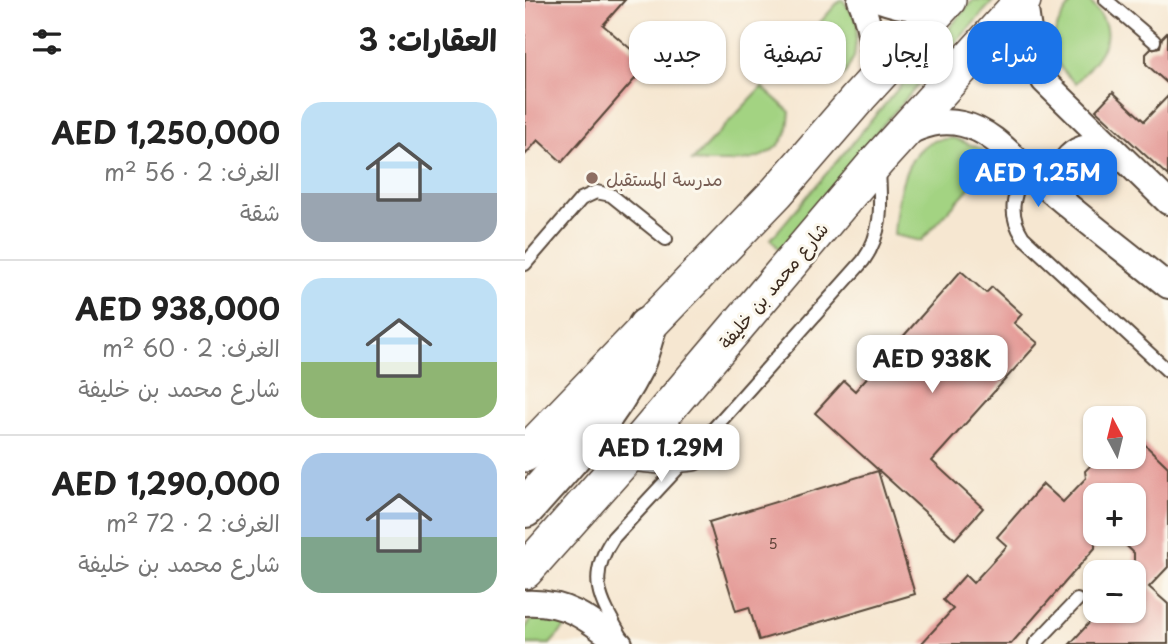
<!DOCTYPE html>
<html lang="ar">
<meta charset="utf-8">
<style>
:root{--surface:#fff;--page:#f2f2f2;--text:#222;--muted:#767676;--line:#e0e0e0;--accent:#1a73e8}
body{margin:0;font-family:"Playpen Sans","Playpen Sans Arabic",sans-serif;background:var(--page);color:var(--text);direction:rtl;height:100vh;display:flex;flex-direction:column;font-size:26px;white-space:nowrap}
*{box-sizing:border-box;margin:0}
p{font-size:23px;color:var(--muted)}
.icon{flex:none;width:38px;height:38px;fill:none;stroke:currentColor;stroke-width:2;stroke-linecap:round;stroke-linejoin:round}
.map{position:relative;flex:1;overflow:hidden;direction:ltr}
.drawer{display:flex;flex-direction:column;background:var(--surface);width:525px}
.drawer>*{flex:none}
.top-card{position:absolute;left:21px;top:21px;width:516px;height:63px;direction:rtl;display:flex;gap:14px}
.needle{width:46px;rotate:353deg}
.tools{position:absolute;left:558px;top:406px;display:grid;gap:14px}
.tools a{display:grid;place-items:center;width:63px;height:63px;border-radius:14px;background:var(--surface);box-shadow:0 2px 5px #0004;font-size:35px}
.price{position:absolute;translate:-50% -60px;padding:0 16px;border-radius:14px;background:#fff;color:#222;font-size:23px;line-height:46px;filter:drop-shadow(0 2px 4px #0008)}
.price::after{content:'';position:absolute;left:50%;top:42px;width:21px;height:16px;margin-left:-10px;background:inherit;clip-path:polygon(0 0,100% 0,50% 100%)}
.price.active{background:var(--accent);color:#fff}
ul{padding:0;list-style:none}
li{display:flex;align-items:center;gap:21px;height:175px;padding:0 28px}
li+li{border-top:2px solid var(--line)}
li span{display:grid;place-items:center;flex:none;width:196px;height:140px;border-radius:21px;color:#555}
li>.icon{margin-inline-start:auto}
span .icon{width:84px;height:84px;fill:#fffc;stroke-width:1}
li b{font-size:30px}
h2{display:flex;justify-content:space-between;align-items:center;height:84px;padding:0 28px;font-size:30px}
.tag{padding:0 24px;border-radius:21px;background:var(--surface);box-shadow:0 2px 5px #0004;font-size:24px;line-height:63px}
.tag.active{background:var(--accent);color:#fff}
main{display:flex;flex:1;min-height:0}
.map>svg:first-child{display:block}
.green{fill:#a3d382;stroke:#6f7e50;stroke-width:2}
.building{fill:#e49995}
.lines{fill:none;stroke-linecap:round;stroke-linejoin:round}
.service-casing{stroke:#574639;stroke-width:16}
.minor-casing{stroke:#574639;stroke-width:28}
.secondary-casing{stroke:#574639;stroke-width:38}
.primary-casing{stroke:#574639;stroke-width:42}
.service{stroke:#fff;stroke-width:12}
.minor{stroke:#fff;stroke-width:24}
.secondary{stroke:#fff;stroke-width:35}
.primary{stroke:#fff;stroke-width:38}
.education-dot{fill:#8d6e63;stroke:#fbf7ec;stroke-width:2.5}
.labels{text-anchor:middle;dominant-baseline:central;stroke-width:6;stroke-linejoin:round;paint-order:stroke}
.number-label{font-size:14px;fill:#65463c}
.education-label{font-size:18px;fill:#785e54;stroke:#fbf7ec;text-anchor:start}
.street-label{font-size:18px;fill:#3b2a1e;stroke:#fbf7ec}
</style>
<main>
<div class="map">
<svg width="643" height="644" viewBox="0 0 643 644">
<rect width="100%" height="100%" fill="#fbf7ec"/>
<filter id="ink" filterUnits="userSpaceOnUse"><feTurbulence type="fractalNoise" baseFrequency=".0143" numOctaves="2"/><feDisplacementMap in="SourceGraphic" scale="14" xChannelSelector="R" yChannelSelector="G"/><feConvolveMatrix kernelMatrix="1 2 1 2 8 2 1 2 1" color-interpolation-filters="sRGB"/></filter>
<filter id="wash" filterUnits="userSpaceOnUse"><feTurbulence type="fractalNoise" baseFrequency=".00686" numOctaves="4" result="noise"/><feDisplacementMap in="SourceGraphic" scale="28" xChannelSelector="R" yChannelSelector="G"/><feGaussianBlur stdDeviation="1.57" result="paint"/><feColorMatrix in="noise" values="0 0 0 0 0 0 0 0 0 0 0 0 0 0 0 0 0 1.4 0 .05"/><feComposite in="paint" operator="in"/></filter>
<g filter="url(#wash)">
<rect width="100%" height="100%" fill="#f6e7d1"/>
<g class="green">
<path d="M315,0h3l15,22 -4,35 -9,17 -21,11 -14,-7 -21,-21z"/>
<path d="M448,0h21l-121,136 -92,116 -10,-13z"/>
<path d="M549,0h14c36,35 13,53 -12,83 -34,-26 -26,-53 -2,-83z"/>
<path d="M237,87l28,25c-1,7 -1,16 -4,22 -16,33 -63,29 -94,27z"/>
<path d="M428,138l29,11 8,16 -69,76 -27,-6c2,-29 7,-78 37,-93 6,-3 15,-3 22,-4z"/>
<path d="M9,617l36,5 -20,22h-25v-16z"/>
</g>
<g id="blocks">
<g class="building">
<path d="M0,0h100l-22,25 45,39 -86,98 -24,-22 -13,15z"/>
<path d="M643,32v52l-22,-20v-10l5,-5 9,-2 2,-9z"/>
<path d="M588,92l31,29 24,-25v80l-72,-66z"/>
<path d="M436,271l25,22 6,-6 30,27 -8,9 24,20 -106,118 51,47 -28,31 -140,-126 29,-32 11,10z"/>
<path d="M609,434l34,33v100l-19,20 19,17v40h-98l30,-33h34v-58l-20,-19h20v-39h-39v53l-84,96h-90l32,-35 -10,-9 22,-25 8,8 34,-37 -10,-9 46,-53 20,18 23,-24 -1,-7 14,-14h35z"/>
<path d="M353,471l37,123 -156,46 -10,-33 -13,4 -27,-89z"/>
</g>
</g>
</g>
<g filter="url(#ink)">
<use href="#blocks" fill-opacity="0" stroke="#574639" stroke-width="2"/>
<g class="lines">
<defs>
<g id="service">
<path d="M581,0l48,41"/>
<path d="M500,168c-10,27 -19,42 -2,69l145,134"/>
<path d="M0,264l56,-65 15,-7 15,3 55,44"/>
<path d="M97,638c-22,-38 -36,-60 -9,-100l79,-85 171,-192c20,-28 18,-56 16,-90"/>
<path d="M510,644l42,-44"/>
</g>
<g id="minor">
<path d="M335,0c11,25 14,52 15,79"/>
<path d="M355,0c22,8 42,11 65,4"/>
<path d="M500,0c3,29 7,54 19,81l124,121"/>
<path d="M380,134c18,-9 36,-15 57,-10 32,7 53,36 77,57 41,36 86,70 129,105"/>
<path d="M539,200c-14,-37 12,-62 49,-51"/>
<path d="M0,603c42,-2 64,16 95,41"/>
</g>
<g id="secondary">
<path d="M105,453l31,3 31,-3"/>
<path d="M0,454l252,-262 82,-95 89,-97"/>
<path d="M0,571l105,-118 248,-293 145,-160"/>
</g>
<path id="primary" d="M0,508c40,-44 83,-90 110,-144 5,-12 8,-25 12,-37"/>
</defs>
<use href="#service" class="service-casing"/>
<use href="#minor" class="minor-casing"/>
<use href="#secondary" class="secondary-casing"/>
<use href="#primary" class="primary-casing"/>
<use href="#service" class="service"/>
<use href="#minor" class="minor"/>
<use href="#secondary" class="secondary"/>
<use href="#primary" class="primary"/>
</g>
</g>
<circle class="education-dot" cx="67" cy="178" r="7"/>
<g class="labels">
<g class="number-label">
<text x="248" y="543">5</text>
</g>
<g class="education-label">
<text x="81" y="178">مدرسة المستقبل</text>
</g>
<g class="street-label">
<text transform="translate(248 285) rotate(-50)">شارع محمد بن خليفة</text>
</g>
</g>
</svg>
<div class="tools">
<a><svg class="needle" viewBox="-14 -14 28 28"><path d="M0-13l5 13h-10z" fill="#e53935"/><path d="M0 13l5-13h-10z" fill="#767676"/></svg></a>
<a>+</a>
<a>−</a>
</div>
<b class="price active" style="left:513px;top:209px">AED 1.25M</b>
<b class="price" style="left:407px;top:395px">AED 938K</b>
<b class="price" style="left:136px;top:484px">AED 1.29M</b>
<div class="top-card">
<a class="tag active">شراء</a>
<a class="tag">إيجار</a>
<a class="tag">تصفية</a>
<a class="tag">جديد</a>
</div>
</div>
<section class="drawer">
<h2>العقارات: 3<svg class="icon" aria-label="filters" viewBox="0 0 24 24"><path d="M4 7h16M4 17h16"/><circle cx="9" cy="7" r="2"/><circle cx="15" cy="17" r="2"/></svg></h2>
<ul>
<li><span style="background:linear-gradient(#bfe0f5 65%,#9aa5b1 0)"><svg class="icon" aria-label="home" viewBox="0 0 24 24"><path d="M3 11l9-7 9 7M6 9v11h12V9"/></svg></span><div><b>AED 1,250,000</b><p>الغرف: 2 · 56 m²</p><p>شقة</p></div></li>
<li><span style="background:linear-gradient(#bfe0f5 60%,#8fb573 0)"><svg class="icon" aria-label="home" viewBox="0 0 24 24"><path d="M3 11l9-7 9 7M6 9v11h12V9"/></svg></span><div><b>AED 938,000</b><p>الغرف: 2 · 60 m²</p><p>شارع محمد بن خليفة</p></div></li>
<li><span style="background:linear-gradient(#a9c7e8 60%,#7fa58c 0)"><svg class="icon" aria-label="home" viewBox="0 0 24 24"><path d="M3 11l9-7 9 7M6 9v11h12V9"/></svg></span><div><b>AED 1,290,000</b><p>الغرف: 2 · 72 m²</p><p>شارع محمد بن خليفة</p></div></li>
</ul>
</section>
</main>
